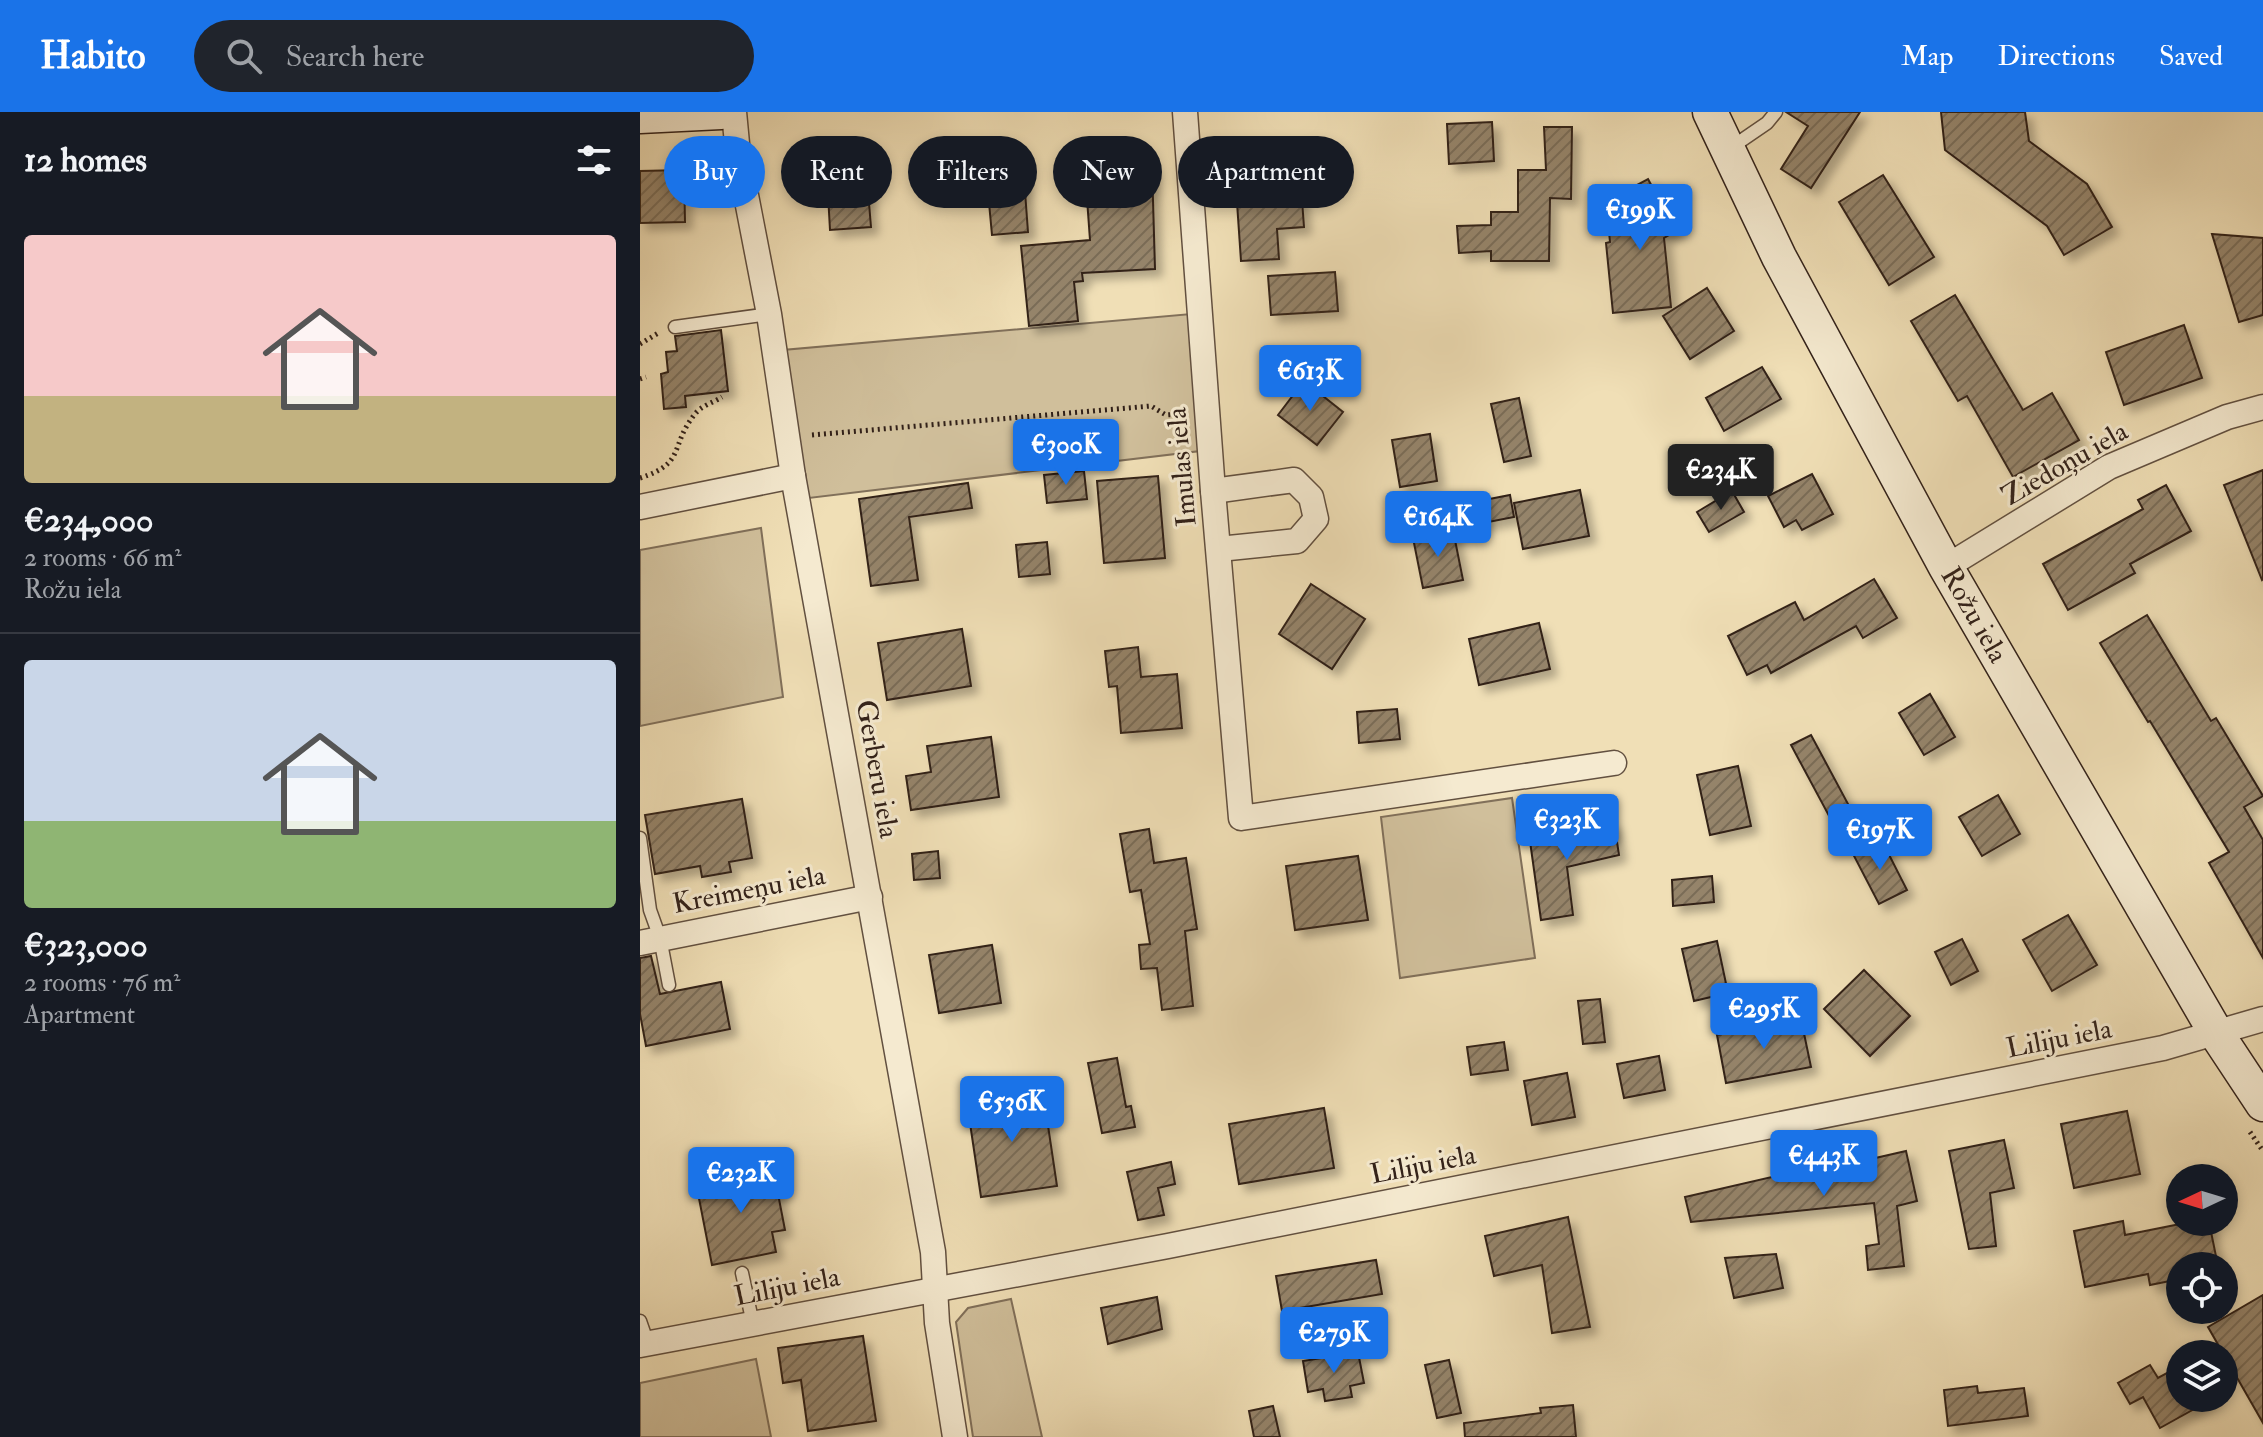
<!DOCTYPE html>
<meta charset="utf-8">
<style>
:root{--surface:#171b24;--page:#20242c;--text:#f1f3f6;--muted:#9ea1a6;--line:#363941;--accent:#1a73e8}
body{margin:0;font-family:"IM FELL Double Pica",serif;background:var(--page);color:var(--text);height:100vh;display:flex;flex-direction:column;font-size:30px;white-space:nowrap}
*{box-sizing:border-box;margin:0}
p{font-size:26px;color:var(--muted)}
.icon{flex:none;width:44px;height:44px;fill:none;stroke:currentColor;stroke-width:2;stroke-linecap:round;stroke-linejoin:round}
.map{position:relative;flex:1;overflow:hidden}
.side{display:flex;flex-direction:column;background:var(--surface);width:640px}
.side>*{flex:none}
.hud{position:absolute;left:24px;top:24px;width:760px;height:72px;display:flex;gap:16px}
.needle{width:52px;rotate:266deg}
.controls{position:absolute;left:1526px;top:1052px;display:grid;gap:16px}
.controls a{display:grid;place-items:center;width:72px;height:72px;border-radius:50%;background:var(--surface);box-shadow:0 4px 12px #0003;font-size:40px}
.price{position:absolute;translate:-50% -68px;padding:0 18px;border-radius:8px;background:var(--accent);color:#fff;font-size:26px;line-height:52px;filter:drop-shadow(0 2px 4px #0008)}
.price::after{content:'';position:absolute;left:50%;top:48px;width:24px;height:18px;margin-left:-12px;background:inherit;clip-path:polygon(0 0,100% 0,50% 100%)}
.price.active{background:#222;color:#fff}
ul{padding:0;list-style:none}
li{display:grid;align-content:center;gap:16px;height:424px;padding:0 24px}
li+li{border-top:2px solid var(--line)}
li span{display:grid;place-items:center;height:248px;border-radius:8px;color:#555}
li>.icon{margin-inline-start:auto}
span .icon{width:144px;height:144px;fill:#fffc;stroke-width:1}
li b{font-size:34px}
h2{display:flex;justify-content:space-between;align-items:center;height:96px;padding:0 24px;font-size:34px}
.chip{padding:0 28px;border-radius:36px;background:var(--surface);box-shadow:0 4px 12px #0003;font-size:28px;line-height:72px}
.chip.active{background:var(--accent);color:#fff}
header{display:flex;align-items:center;gap:48px;box-sizing:border-box;height:112px;padding:0 40px;background:var(--accent);color:#fff}
header strong{font-size:38px}
nav{display:flex;gap:44px;margin-inline-start:auto;font-size:28px}
.search{width:560px;height:72px;background:var(--page);display:flex;align-items:center;gap:20px;box-sizing:border-box;padding:0 28px;border-radius:44px;color:var(--muted);font-size:30px}
main{display:flex;flex:1;min-height:0}
.map>svg:first-child{display:block}
.grass{fill:#d0bf9b;stroke:#81705a;stroke-width:2}
.building{fill:url(#building-hatch);stroke:#322119;stroke-width:2;filter:url(#shadow)}
.lines{fill:none;stroke-linecap:round;stroke-linejoin:round}
.lane-casing{stroke:#625040;stroke-width:15}
.street-casing{stroke:#625040;stroke-width:27}
.secondary-casing{stroke:#322119;stroke-width:37}
.path{stroke:#322119;stroke-width:5;stroke-dasharray:2 4;stroke-linecap:butt}
.lane{stroke:#f5ead0;stroke-width:12}
.street{stroke:#f5ead0;stroke-width:24}
.secondary{stroke:#f5ead0;stroke-width:34}
.labels{text-anchor:middle;dominant-baseline:central;stroke-width:6;stroke-linejoin:round;paint-order:stroke}
.street-label{font-size:28px;fill:#322119;stroke:#f5ead0}
</style>
<header>
<strong>Habito</strong>
<div class="search"><svg class="icon" aria-label="search" viewBox="0 0 24 24"><circle cx="10" cy="10" r="6"/><path d="M15 15l6 6"/></svg>Search here</div>
<nav><a>Map</a><a>Directions</a><a>Saved</a></nav>
</header>
<main>
<section class="side">
<h2>12 homes<svg class="icon" aria-label="filters" viewBox="0 0 24 24"><path d="M4 7h16M4 17h16"/><circle cx="9" cy="7" r="2"/><circle cx="15" cy="17" r="2"/></svg></h2>
<ul>
<li><span style="background:linear-gradient(#f6c9c9 65%,#c2b280 0)"><svg class="icon" aria-label="home" viewBox="0 0 24 24"><path d="M3 11l9-7 9 7M6 9v11h12V9"/></svg></span><div><b>€234,000</b><p>2 rooms · 66 m²</p><p>Rožu iela</p></div></li>
<li><span style="background:linear-gradient(#c9d6e8 65%,#8fb573 0)"><svg class="icon" aria-label="home" viewBox="0 0 24 24"><path d="M3 11l9-7 9 7M6 9v11h12V9"/></svg></span><div><b>€323,000</b><p>2 rooms · 76 m²</p><p>Apartment</p></div></li>
</ul>
</section>
<div class="map">
<svg width="1623" height="1325" viewBox="0 0 1623 1325">
<defs>
<pattern id="building-hatch" width="6" height="6" patternUnits="userSpaceOnUse" patternTransform="scale(2)"><rect width="6" height="6" fill="#95846b"/><path d="M-1 1l2-2M0 6l6-6M5 7l2-2" fill="none" stroke="#7a6c57"/></pattern>
<filter id="shadow"><feDropShadow dx="7" dy="7" stdDeviation="4" flood-color="#0004"/></filter>
</defs>
<rect width="100%" height="100%" fill="#f0dfb6"/>
<filter id="stains"><feTurbulence type="fractalNoise" baseFrequency=".0025" numOctaves="4"/><feColorMatrix values="0 0 0 0 .2 0 0 0 0 .09 0 0 0 0 .02 0 0 0 .5 -.17"/></filter>
<radialGradient id="worn" r=".72"><stop offset=".6" stop-color="#630" stop-opacity="0"/><stop offset="1" stop-color="#630" stop-opacity=".3"/></radialGradient>
<g class="grass">
<path d="M551,202l9,137 -391,47 -26,-148z"/>
<path d="M121,416l22,169 -143,29v-176z"/>
<path d="M872,686l23,160 -135,20 -19,-161z"/>
<path d="M371,1187l31,138h-69l-17,-115 12,-14z"/>
<path d="M116,1247l15,78h-131v-54z"/>
</g>
<g class="building">
<path d="M1146,0h74l-49,76 -30,-19 27,-43z"/>
<path d="M1301,0h84l4,29 58,43 25,43 -48,28 -17,-29 -102,-76z"/>
<path d="M852,10l2,39 -45,3 -2,-40z"/>
<path d="M904,15h28l-1,72 -21,-1 -1,63h-58v-10l-32,2 -2,-27 34,-1v-13h27v-42h28z"/>
<path d="M624,30l2,33 34,-2 4,54 -27,2 2,30 -38,2 -8,-117z"/>
<path d="M512,54l3,103 -73,4 1,8 -9,1 4,39 -49,5 -8,-80 69,-6 -5,-69z"/>
<path d="M44,58l1,52 -45,1v-52z"/>
<path d="M1243,63l51,82 -45,28 -50,-83z"/>
<path d="M384,66l4,54 -36,3 -5,-54z"/>
<path d="M1008,67l28,52 -12,7 7,69 -58,6 -7,-70 4,-1 -1,-10 19,-2 -17,-31z"/>
<path d="M228,79l3,36 -41,3 -2,-36z"/>
<path d="M1572,122l51,4v77l-24,7z"/>
<path d="M695,160l3,39 -67,4 -3,-39z"/>
<path d="M1067,176l27,43 -44,28 -27,-43z"/>
<path d="M1315,183l68,115 29,-17 27,47 -66,37 -46,-81 -9,5 -47,-80z"/>
<path d="M1544,213l18,53 -78,27 -18,-53z"/>
<path d="M81,218l7,61 -43,5 1,11 -22,2 -3,-35 7,-2 -2,-20 11,-1 -2,-15z"/>
<path d="M1122,255l19,32 -57,32 -18,-33z"/>
<path d="M664,269l39,31 -26,33 -39,-30z"/>
<path d="M879,286l12,58 -27,6 -13,-58z"/>
<path d="M790,322l7,47 -37,6 -8,-47z"/>
<path d="M1623,358v109l-1,1 -38,-95z"/>
<path d="M444,359l3,28 -40,4 -3,-28z"/>
<path d="M1172,362l21,40 -31,16 -6,-10 -12,7 -16,-31z"/>
<path d="M518,364l7,82 -61,5 -7,-82z"/>
<path d="M328,371l4,25 -63,9 9,63 -47,6 -12,-87z"/>
<path d="M1526,373l25,46 -61,33 5,9 -67,37 -25,-46 100,-55 -5,-9z"/>
<path d="M940,378l9,46 -66,13 -9,-46z"/>
<path d="M1092,379l12,21 -35,20 -12,-20z"/>
<path d="M870,383l4,22 -67,13 -4,-22z"/>
<path d="M813,418l10,50 -40,8 -10,-50z"/>
<path d="M407,430l3,32 -31,3 -3,-32z"/>
<path d="M1234,467l23,39 -34,20 -7,-12 -85,47 -4,-8 -20,10 -19,-39 67,-34 9,18z"/>
<path d="M671,472l54,35 -33,50 -53,-35z"/>
<path d="M1507,503l64,106 5,-3 47,78 -19,11 19,33v118l-54,-95 20,-11 -79,-131 -2,1 -48,-79z"/>
<path d="M899,511l11,46 -71,16 -10,-46z"/>
<path d="M322,517l9,57 -84,14 -9,-57z"/>
<path d="M498,535l3,30 36,-3 5,54 -61,5 -4,-47 -8,1 -4,-36z"/>
<path d="M1290,582l25,43 -31,18 -25,-42z"/>
<path d="M757,597l3,30 -41,4 -2,-31z"/>
<path d="M1171,623l44,82 -20,10 -44,-82z"/>
<path d="M351,625l8,60 -88,13 -5,-34 25,-4 -4,-26z"/>
<path d="M1098,654l13,60 -41,9 -13,-60z"/>
<path d="M1358,683l22,39 -38,22 -23,-39z"/>
<path d="M102,687l10,59 -23,4 2,10 -29,5 -2,-11 -45,8 -10,-59z"/>
<path d="M974,710l5,33 -52,12 6,48 -32,5 -12,-86z"/>
<path d="M509,717l5,34 32,-5 11,71 -12,2 8,75 -31,4 -5,-42 -16,1 -2,-24 11,-1 -9,-54 -11,2 -10,-58z"/>
<path d="M1241,727l26,51 -28,14 -26,-50z"/>
<path d="M298,739l2,27 -26,2 -2,-26z"/>
<path d="M718,744l10,64 -73,10 -9,-64z"/>
<path d="M1072,764l2,26 -41,4 -1,-26z"/>
<path d="M1428,803l29,50 -45,26 -29,-51z"/>
<path d="M1322,827l16,32 -27,14 -16,-33z"/>
<path d="M1077,829l11,52 -34,8 -12,-52z"/>
<path d="M352,833l9,58 -62,10 -10,-58z"/>
<path d="M11,844l9,38 61,-12 9,47 -84,17 -6,-32v-56z"/>
<path d="M1224,858l46,46 -40,40 -46,-47z"/>
<path d="M960,887l5,43 -22,2 -5,-43z"/>
<path d="M1161,907l10,48 -85,16 -9,-48z"/>
<path d="M864,930l4,28 -37,5 -4,-28z"/>
<path d="M1019,944l6,34 -41,8 -7,-34z"/>
<path d="M477,946l9,49 5,-1 4,21 -33,6 -14,-70z"/>
<path d="M927,961l8,44 -43,8 -8,-44z"/>
<path d="M403,980l14,94 -76,11 -14,-94z"/>
<path d="M684,996l10,60 -95,16 -10,-60z"/>
<path d="M1487,999l13,63 -66,14 -13,-64z"/>
<path d="M1364,1028l10,48 -24,5 6,53 -27,3 -20,-98z"/>
<path d="M1266,1039l11,50 -20,5 7,60 -36,4 -2,-24 13,-2 -5,-41 -183,19 -6,-25 130,-30v-2l20,-2 1,4z"/>
<path d="M531,1050l4,22 -17,4 6,27 -26,5 -11,-48z"/>
<path d="M133,1056l12,62 -13,2 4,20 -64,13 -16,-82z"/>
<path d="M928,1105l22,110 -38,6 -10,-68 -48,11 -9,-40z"/>
<path d="M1483,1109l2,14 65,-13h19l9,44h-38v13l-30,6 -2,-11 -63,13 -11,-56z"/>
<path d="M1136,1142l7,34 -49,10 -9,-40z"/>
<path d="M736,1148l6,34 -100,17 -6,-35z"/>
<path d="M1623,1183v128l-55,-96z"/>
<path d="M517,1185l5,32 -54,15 -7,-36z"/>
<path d="M223,1224l13,85 -68,10 -7,-51 -18,3 -5,-35z"/>
<path d="M718,1240l6,31 -14,3 2,11 -27,4 -2,-12 -15,3 -5,-31z"/>
<path d="M809,1248l12,53 -24,5 -12,-53z"/>
<path d="M1510,1253l8,13 22,-12v32h34l-54,30 -17,-31 -13,7 -12,-21z"/>
<path d="M1337,1274l1,7 46,-5 4,28 -80,10 -4,-36z"/>
<path d="M933,1293l3,32h-111l-1,-14 77,-10 -1,-5z"/>
<path d="M633,1294l7,31h-26l-5,-26z"/>
</g>
<g class="lines">
<defs>
<g id="lane">
<path d="M1089,37l38,-26 9,-11"/>
<path d="M35,215l94,-13"/>
<path d="M0,726l10,72 10,28 9,47"/>
<path d="M102,1161l11,51"/>
<path d="M0,1209l8,23"/>
</g>
<g id="street">
<path d="M94,0l4,42 31,160 24,162 140,776 4,71 18,114"/>
<path d="M545,0l28,379 28,327 373,-55"/>
<path d="M573,379l81,-11 17,17 5,22 -19,22 -78,8"/>
<path d="M0,395l153,-31"/>
<path d="M1306,455l163,-100 118,-50 36,-10"/>
<path d="M0,831l230,-46"/>
<path d="M0,1233l528,-99 995,-198 100,-29"/>
</g>
<g id="secondary">
<path d="M1070,0l69,145 167,310 270,466 47,71"/>
<path d="M0,4l81,-4"/>
</g>
</defs>
<use href="#lane" class="lane-casing"/>
<use href="#street" class="street-casing"/>
<use href="#secondary" class="secondary-casing"/>
<g class="path">
<path d="M0,232l20,-12"/>
<path d="M0,267l6,-2"/>
<path d="M172,323l339,-29 15,9 16,-1"/>
<path d="M0,366c47,-15 29,-32 55,-64 6,-8 19,-12 27,-17"/>
<path d="M1610,1020l13,19"/>
</g>
<use href="#lane" class="lane"/>
<use href="#street" class="street"/>
<use href="#secondary" class="secondary"/>
</g>
<g class="labels">
<g class="street-label">
<text transform="translate(1425 352) rotate(-30)">Ziedoņu iela</text>
<text transform="translate(542 355) rotate(-95)">Imulas iela</text>
<text transform="translate(1334 503) rotate(60)">Rožu iela</text>
<text transform="translate(237 657) rotate(80)">Gerberu iela</text>
<text transform="translate(109 778) rotate(-11)">Kreimeņu iela</text>
<text transform="translate(1419 927) rotate(-11)">Liliju iela</text>
<text transform="translate(783 1053) rotate(-11)">Liliju iela</text>
<text transform="translate(147 1175) rotate(-11)">Liliju iela</text>
</g>
</g>
<rect width="100%" height="100%" filter="url(#stains)"/>
<rect width="100%" height="100%" fill="url(#worn)"/>
</svg>
<div class="controls">
<a><svg class="needle" viewBox="-14 -14 28 28"><path d="M0-13l5 13h-10z" fill="#e53935"/><path d="M0 13l5-13h-10z" fill="#9ea1a6"/></svg></a>
<a><svg class="icon" aria-label="locate" viewBox="0 0 24 24"><circle cx="12" cy="12" r="6"/><path d="M12 2v4M12 18v4M2 12h4M18 12h4"/></svg></a>
<a><svg class="icon" aria-label="layers" viewBox="0 0 24 24"><path d="M12 4l9 5-9 5-9-5zM3 14l9 5 9-5"/></svg></a>
</div>
<b class="price" style="left:1000px;top:140px">€199K</b>
<b class="price" style="left:670px;top:301px">€613K</b>
<b class="price" style="left:426px;top:375px">€300K</b>
<b class="price active" style="left:1081px;top:400px">€234K</b>
<b class="price" style="left:798px;top:447px">€164K</b>
<b class="price" style="left:927px;top:750px">€323K</b>
<b class="price" style="left:1240px;top:760px">€197K</b>
<b class="price" style="left:1124px;top:939px">€295K</b>
<b class="price" style="left:372px;top:1032px">€536K</b>
<b class="price" style="left:1184px;top:1086px">€443K</b>
<b class="price" style="left:101px;top:1103px">€232K</b>
<b class="price" style="left:694px;top:1263px">€279K</b>
<div class="hud">
<a class="chip active">Buy</a>
<a class="chip">Rent</a>
<a class="chip">Filters</a>
<a class="chip">New</a>
<a class="chip">Apartment</a>
</div>
</div>
</main>
